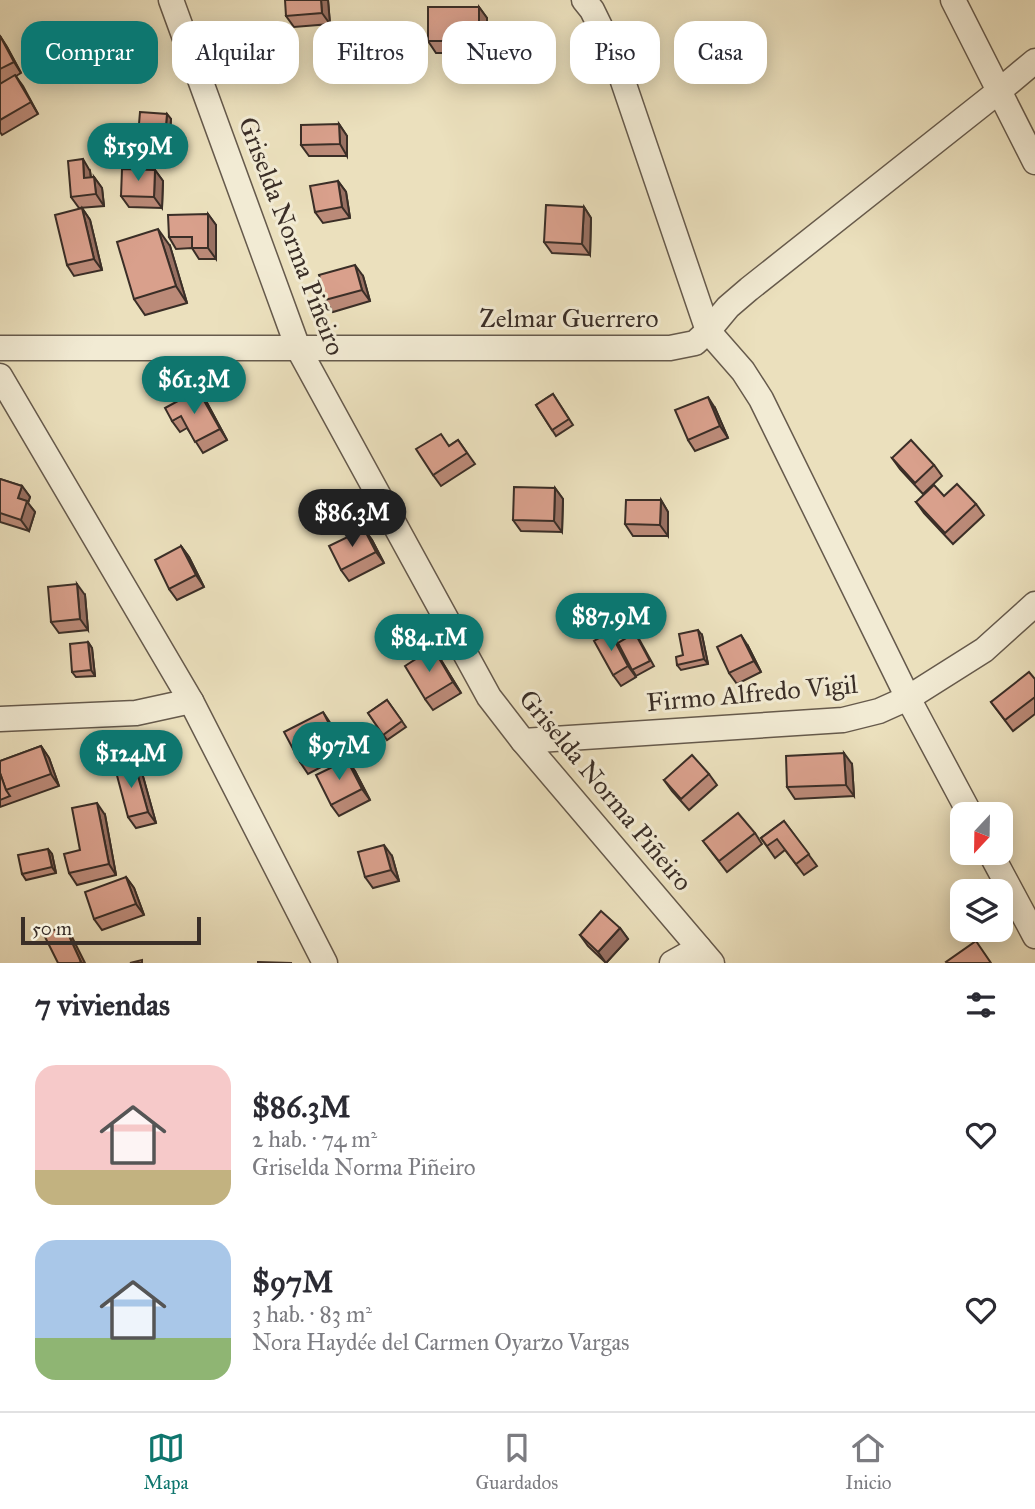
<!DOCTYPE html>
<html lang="es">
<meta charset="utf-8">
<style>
:root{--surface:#fff;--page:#f2f2f3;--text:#2b2b33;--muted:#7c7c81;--line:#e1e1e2;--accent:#0f766e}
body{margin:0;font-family:"IM FELL Great Primer",serif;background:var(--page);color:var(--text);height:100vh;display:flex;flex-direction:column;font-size:26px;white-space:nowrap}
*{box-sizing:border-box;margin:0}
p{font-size:23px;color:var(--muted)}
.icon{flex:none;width:38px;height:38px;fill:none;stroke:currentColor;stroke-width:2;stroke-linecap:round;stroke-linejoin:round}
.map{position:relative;height:963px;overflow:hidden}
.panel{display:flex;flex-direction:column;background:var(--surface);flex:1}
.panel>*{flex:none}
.banner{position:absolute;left:21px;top:21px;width:994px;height:63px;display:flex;gap:14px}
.needle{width:46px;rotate:202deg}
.controls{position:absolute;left:950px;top:802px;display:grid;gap:14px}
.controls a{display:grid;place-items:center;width:63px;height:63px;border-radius:14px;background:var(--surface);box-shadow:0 4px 18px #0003;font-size:35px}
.scale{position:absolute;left:21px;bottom:18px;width:180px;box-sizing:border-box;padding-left:7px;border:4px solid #3a2e27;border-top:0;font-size:19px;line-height:24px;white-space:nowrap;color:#3a2e27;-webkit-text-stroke:5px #f2ebd4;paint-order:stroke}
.price{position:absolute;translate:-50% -60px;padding:0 16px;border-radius:24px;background:var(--accent);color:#fff;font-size:23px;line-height:46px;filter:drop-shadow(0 2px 4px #0008)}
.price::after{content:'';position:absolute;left:50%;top:42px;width:21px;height:16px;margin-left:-10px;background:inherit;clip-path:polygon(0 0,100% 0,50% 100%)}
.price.active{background:#222;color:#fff}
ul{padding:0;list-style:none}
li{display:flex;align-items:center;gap:21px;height:175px;padding:0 35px}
li span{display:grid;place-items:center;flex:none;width:196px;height:140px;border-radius:21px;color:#555}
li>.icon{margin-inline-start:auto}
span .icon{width:84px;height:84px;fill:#fffc;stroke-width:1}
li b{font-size:30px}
h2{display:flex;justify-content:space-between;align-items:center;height:84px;padding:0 35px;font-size:30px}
.pill{padding:0 24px;border-radius:21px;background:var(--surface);box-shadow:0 4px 18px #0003;font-size:24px;line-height:63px}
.pill.active{background:var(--accent);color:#fff}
.dock{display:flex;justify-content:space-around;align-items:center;height:98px;border-top:2px solid var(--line);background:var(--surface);font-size:19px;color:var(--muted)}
.dock a{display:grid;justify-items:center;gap:4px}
.dock .active{color:var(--accent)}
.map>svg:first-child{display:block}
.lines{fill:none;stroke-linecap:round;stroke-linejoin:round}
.minor-casing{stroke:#665a4c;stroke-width:27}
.minor{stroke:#f2ebd4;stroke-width:24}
.wall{fill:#bb8a78;stroke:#3a2e27;stroke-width:2}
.shaded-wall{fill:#987062;stroke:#3a2e27;stroke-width:2}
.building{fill:#d9a08c;stroke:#3a2e27;stroke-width:2}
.labels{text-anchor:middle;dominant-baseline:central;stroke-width:6;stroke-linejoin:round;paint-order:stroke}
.street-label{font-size:26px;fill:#3a2e27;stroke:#f2ebd4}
</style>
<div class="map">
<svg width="1035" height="963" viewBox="0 0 1035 963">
<rect width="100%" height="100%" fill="#ebe0bd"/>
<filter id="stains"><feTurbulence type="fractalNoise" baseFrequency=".00286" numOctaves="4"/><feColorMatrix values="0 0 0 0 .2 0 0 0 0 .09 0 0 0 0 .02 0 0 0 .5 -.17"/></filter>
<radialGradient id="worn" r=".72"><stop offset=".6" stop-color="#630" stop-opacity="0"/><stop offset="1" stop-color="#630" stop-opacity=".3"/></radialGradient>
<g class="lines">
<defs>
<g id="minor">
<path d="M171,0l127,348 191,349 34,44 189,222"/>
<path d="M584,0l8,10 22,45 94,276 35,40 18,28 147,299 62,116"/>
<path d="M953,0l82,162"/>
<path d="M0,348h670l25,-5 13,-12 20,-24 21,-18 250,-198 36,-30"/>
<path d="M0,376l191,325 134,262"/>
<path d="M0,719l136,-6 55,-12"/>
<path d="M523,741l320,-21 36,-9 29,-13 76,-48 51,-46"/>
<path d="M990,852l45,84"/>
<path d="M672,963l27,-15"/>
</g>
</defs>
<use href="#minor" class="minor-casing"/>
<use href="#minor" class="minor"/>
</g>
<g class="wall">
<path d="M328,0l2,24 -36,3 -8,-11z"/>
<path d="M479,7l8,11v19h-8v16h-43l-8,-12z"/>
<path d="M0,36l7,11 14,26 -5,3 22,38 -36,21 -2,-3z"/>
<path d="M167,114l4,5 -2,24 -27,-1 -4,-6z"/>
<path d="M339,124l8,12v20h-38l-8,-11z"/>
<path d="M155,170l8,11 -1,27 -33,-1 -8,-11z"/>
<path d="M90,171l1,6h3l8,11 2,18 -25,2 -8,-11z"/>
<path d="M338,181l8,11 4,26 -27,5 -8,-11z"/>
<path d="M584,207l7,11 -1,37 -38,-2 -8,-11z"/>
<path d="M82,208l8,12 12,50 -28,6 -7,-11z"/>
<path d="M208,214l8,11v34h-17l-7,-11 -16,1 -7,-12z"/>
<path d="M170,246l17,57 -42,12 -11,-16z"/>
<path d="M363,276l7,25 -37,11 -8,-12z"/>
<path d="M553,394l20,31 -17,11 -20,-31z"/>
<path d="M206,401l21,39 -24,13 -16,-25 -7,4 -8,-11z"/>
<path d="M715,408l13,30 -33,13 -7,-11z"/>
<path d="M458,440l17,24 -34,22 -8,-11 16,-29z"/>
<path d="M892,458l42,7 8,11 -19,18 -23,-25z"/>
<path d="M0,479l22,7 8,11 -2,6 7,9 -6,19 -29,-9z"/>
<path d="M555,488l8,11 -1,33 -41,-1 -8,-11z"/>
<path d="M661,500l7,12v24h-35l-8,-12z"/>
<path d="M916,502l60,2 8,11 -31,29 -29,-31z"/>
<path d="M364,529l8,11 12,23 -35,18 -8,-11z"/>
<path d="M181,546l8,11 15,30 -27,13 -8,-11z"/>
<path d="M85,595l3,35 -29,3 -8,-11z"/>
<path d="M610,632l8,12 21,-5 15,27 -18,10 -3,-5 3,6 -15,9 -8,-11z"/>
<path d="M702,635l6,29 -27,6 -4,-5 6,-10z"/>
<path d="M88,642l4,6 3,28 -19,1 -4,-5z"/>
<path d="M748,646l13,26 -24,12 -8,-11z"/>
<path d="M441,660l20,33 -28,17 -8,-11z"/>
<path d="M1035,679v35l-22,17 -22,-29z"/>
<path d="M387,700l19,27 -19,13 -19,-27z"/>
<path d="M331,724l15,30 -38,20 -8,-12z"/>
<path d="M41,746l8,12 10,28 -59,21v-46z"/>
<path d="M347,760l8,11 15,29 -31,16 -8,-11z"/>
<path d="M134,762l8,11 14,50 -20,5 -8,-11z"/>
<path d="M852,764l2,32 -59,3 -8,-12z"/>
<path d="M709,774l8,11 -28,25 -17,-19 -8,-11z"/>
<path d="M105,815l11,60 -39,10 -8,-12 11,-23z"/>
<path d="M784,821l33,45 -13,9 -19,-25 -10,8 -14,-20z"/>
<path d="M755,833l7,11 -35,28 -24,-31z"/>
<path d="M48,849l4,5 4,19 -30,7 -4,-6z"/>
<path d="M392,856l7,25 -26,7 -8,-11z"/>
<path d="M126,877l8,11 10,27 -42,15 -8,-11z"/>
<path d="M620,928l8,11 -22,24 -18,-17 -8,-11z"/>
</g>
<g class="shaded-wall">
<path d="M321,0h7l2,24 -8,-11z"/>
<path d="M479,7l8,11v19l-8,-11z"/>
<path d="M471,26l8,11v16l-8,-12z"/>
<path d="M0,36l7,11 14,26 -7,-11z"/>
<path d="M15,75l8,11 15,28 -7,-12z"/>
<path d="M167,114l4,5 -2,24 -4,-6z"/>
<path d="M339,124l8,12v20l-7,-12z"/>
<path d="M83,159l7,12 2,18 -8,-11z"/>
<path d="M155,170l8,11 -1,27 -8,-11z"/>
<path d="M94,177l8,11 2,18 -8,-12z"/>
<path d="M338,181l8,11 4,26 -8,-11z"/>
<path d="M584,207l7,11 -1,37 -8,-11z"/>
<path d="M82,208l8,12 12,50 -8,-11z"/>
<path d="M208,214l8,11v34l-8,-11z"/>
<path d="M158,229l12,17 17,57 -11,-17z"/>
<path d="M355,265l8,11 7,25 -8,-11z"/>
<path d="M198,390l8,11 21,39 -7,-11z"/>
<path d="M708,397l7,11 13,30 -8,-12z"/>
<path d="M22,486l8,11 -2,6 7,9 -6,19 -8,-11 -3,-22z"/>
<path d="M555,488l8,11 -1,33 -8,-11z"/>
<path d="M661,500l7,12v24l-8,-11z"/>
<path d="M364,529l8,11 12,23 -8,-11z"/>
<path d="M181,546l8,11 15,30 -8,-12z"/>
<path d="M77,584l8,11 3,35 -8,-11z"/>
<path d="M698,630l4,5 6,29 -4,-5z"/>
<path d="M610,632l8,12 18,33 -8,-11z"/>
<path d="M741,635l7,11 13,26 -7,-11z"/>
<path d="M88,642l4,6 3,28 -4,-6z"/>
<path d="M433,648l8,12 20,33 -8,-11z"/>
<path d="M323,712l8,12 15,30 -7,-11z"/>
<path d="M41,746l8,12 10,28 -8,-12z"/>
<path d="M844,753l8,11 2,32 -8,-11z"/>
<path d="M347,760l8,11 15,29 -8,-11z"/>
<path d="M134,762l8,11 14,50 -8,-11z"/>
<path d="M97,803l8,12 11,60 -7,-11z"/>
<path d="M384,845l8,11 7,25 -8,-11z"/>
<path d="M48,849l4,5 4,19 -4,-6z"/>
<path d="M126,877l8,11 10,27 -8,-11z"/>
<path d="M64,925l8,12 13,26h-3l-1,-1z"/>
<path d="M620,928l8,11 -22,24 -8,-11z"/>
</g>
<g class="building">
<path d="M285,0h36l1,13 -36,3z"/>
<path d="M428,7h51v19h-8v15h-43z"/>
<path d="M0,36l14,26 -14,7z"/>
<path d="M15,75l16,27 -31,18v-36z"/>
<path d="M140,112l27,2 -2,23 -27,-1z"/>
<path d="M339,124l1,20 -39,1v-20z"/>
<path d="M83,159l1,19 10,-1 2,17 -25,3 -3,-36z"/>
<path d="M122,169l33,1 -1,27 -33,-1z"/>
<path d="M338,181l4,26 -27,5 -5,-26z"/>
<path d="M546,205l38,2 -2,37 -38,-2z"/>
<path d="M82,208l12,51 -27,6 -12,-50z"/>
<path d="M208,214v34h-16v-11h-23l-1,-22z"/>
<path d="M158,229l18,57 -42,13 -17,-57z"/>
<path d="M355,265l7,25 -37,10 -6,-25z"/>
<path d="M198,390l22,39 -25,13 -14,-26 -9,5 -7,-13z"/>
<path d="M553,394l16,25 -17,11 -16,-25z"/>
<path d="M708,397l12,29 -32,14 -13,-30z"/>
<path d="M441,434l8,12 9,-6 9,13 -34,22 -17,-26z"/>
<path d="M911,440l23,25 -19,18 -23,-25z"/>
<path d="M0,479l22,7 -4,12 9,3 -6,19 -21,-7z"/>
<path d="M957,484l19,20 -31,29 -29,-31 18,-17 10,11z"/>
<path d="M514,487l41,1 -1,33 -41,-1z"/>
<path d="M626,500h35l-1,25 -35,-1z"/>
<path d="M364,529l12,23 -35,18 -12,-24z"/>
<path d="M181,546l15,29 -27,14 -14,-29z"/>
<path d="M77,584l3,35 -29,3 -3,-35z"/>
<path d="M698,630l6,29 -27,6 -1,-8 7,-2 -4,-21z"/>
<path d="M610,632l18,34 -15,9 -19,-34z"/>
<path d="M635,633l15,28 -18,9 -14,-27z"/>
<path d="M741,635l13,26 -25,12 -12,-26z"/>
<path d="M88,642l3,28 -19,2 -2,-28z"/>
<path d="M433,648l20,34 -28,17 -20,-33z"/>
<path d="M1029,672l6,7v18l-30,23 -14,-18z"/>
<path d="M387,700l15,21 -19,14 -15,-22z"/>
<path d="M323,712l16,31 -39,19 -16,-30z"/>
<path d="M41,746l10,28 -45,16 -6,-17v-12z"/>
<path d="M844,753l2,32 -59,2 -1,-31z"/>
<path d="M692,755l17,19 -28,25 -17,-19z"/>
<path d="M347,760l15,29 -31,16 -15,-30z"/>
<path d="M134,762l14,50 -20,5 -13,-49z"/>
<path d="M0,773l6,17 4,6 -10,4z"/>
<path d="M97,803l12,61 -40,9 -5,-19 16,-4 -8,-42z"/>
<path d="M738,813l17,20 -36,28 -16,-20z"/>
<path d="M784,821l25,33 -13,10 -19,-25 -10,7 -6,-8z"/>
<path d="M384,845l7,25 -26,7 -7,-25z"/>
<path d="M48,849l4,18 -30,7 -4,-19z"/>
<path d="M126,877l10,27 -42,15 -9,-27z"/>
<path d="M601,911l19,17 -22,24 -18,-17z"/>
<path d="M64,925l17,37 -2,1h-21l-14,-28z"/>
<path d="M976,941l15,22h-44l-1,-1z"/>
<path d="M142,960v3h-12z"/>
<path d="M258,962l34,1h-34z"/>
</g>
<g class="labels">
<g class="street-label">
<text transform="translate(292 236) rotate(69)">Griselda Norma Piñeiro</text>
<text x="569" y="318">Zelmar Guerrero</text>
<text transform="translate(752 693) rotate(-5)">Firmo Alfredo Vigil</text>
<text transform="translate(606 790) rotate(50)">Griselda Norma Piñeiro</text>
</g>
</g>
<rect width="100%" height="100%" filter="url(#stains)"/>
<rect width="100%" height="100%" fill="url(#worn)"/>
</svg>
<div class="controls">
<a><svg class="needle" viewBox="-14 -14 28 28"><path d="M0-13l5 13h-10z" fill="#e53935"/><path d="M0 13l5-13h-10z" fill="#7c7c81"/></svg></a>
<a><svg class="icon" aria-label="layers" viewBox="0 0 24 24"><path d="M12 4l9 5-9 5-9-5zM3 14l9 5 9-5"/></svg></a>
</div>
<div class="scale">50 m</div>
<b class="price" style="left:138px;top:183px">$159M</b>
<b class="price" style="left:194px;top:416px">$61.3M</b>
<b class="price active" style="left:352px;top:549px">$86.3M</b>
<b class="price" style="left:611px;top:653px">$87.9M</b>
<b class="price" style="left:429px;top:674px">$84.1M</b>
<b class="price" style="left:339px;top:782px">$97M</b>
<b class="price" style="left:131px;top:790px">$124M</b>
<div class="banner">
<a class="pill active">Comprar</a>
<a class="pill">Alquilar</a>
<a class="pill">Filtros</a>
<a class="pill">Nuevo</a>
<a class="pill">Piso</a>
<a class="pill">Casa</a>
</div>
</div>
<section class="panel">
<h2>7 viviendas<svg class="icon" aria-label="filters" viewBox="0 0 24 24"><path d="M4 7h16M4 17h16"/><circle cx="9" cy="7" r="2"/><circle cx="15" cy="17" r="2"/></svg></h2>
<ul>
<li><span style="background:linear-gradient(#f6c9c9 75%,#c2b280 0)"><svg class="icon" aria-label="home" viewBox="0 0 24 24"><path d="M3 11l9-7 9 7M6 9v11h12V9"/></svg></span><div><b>$86.3M</b><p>2 hab. · 74 m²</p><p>Griselda Norma Piñeiro</p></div><svg class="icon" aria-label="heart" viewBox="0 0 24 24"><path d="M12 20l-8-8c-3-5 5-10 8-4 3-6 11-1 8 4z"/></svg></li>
<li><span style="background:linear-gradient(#a9c7e8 70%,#8fb573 0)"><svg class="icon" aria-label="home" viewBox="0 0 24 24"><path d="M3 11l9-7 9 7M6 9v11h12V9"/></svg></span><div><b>$97M</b><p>3 hab. · 83 m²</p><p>Nora Haydée del Carmen Oyarzo Vargas</p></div><svg class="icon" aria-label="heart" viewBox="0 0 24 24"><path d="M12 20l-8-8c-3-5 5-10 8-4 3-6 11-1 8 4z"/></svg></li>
</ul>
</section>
<nav class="dock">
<a class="active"><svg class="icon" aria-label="map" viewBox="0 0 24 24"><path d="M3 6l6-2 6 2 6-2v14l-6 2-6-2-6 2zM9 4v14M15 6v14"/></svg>Mapa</a>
<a><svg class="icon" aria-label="saved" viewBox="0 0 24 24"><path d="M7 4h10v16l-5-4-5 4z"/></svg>Guardados</a>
<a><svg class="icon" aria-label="home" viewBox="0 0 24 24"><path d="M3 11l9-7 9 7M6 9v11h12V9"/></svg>Inicio</a>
</nav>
